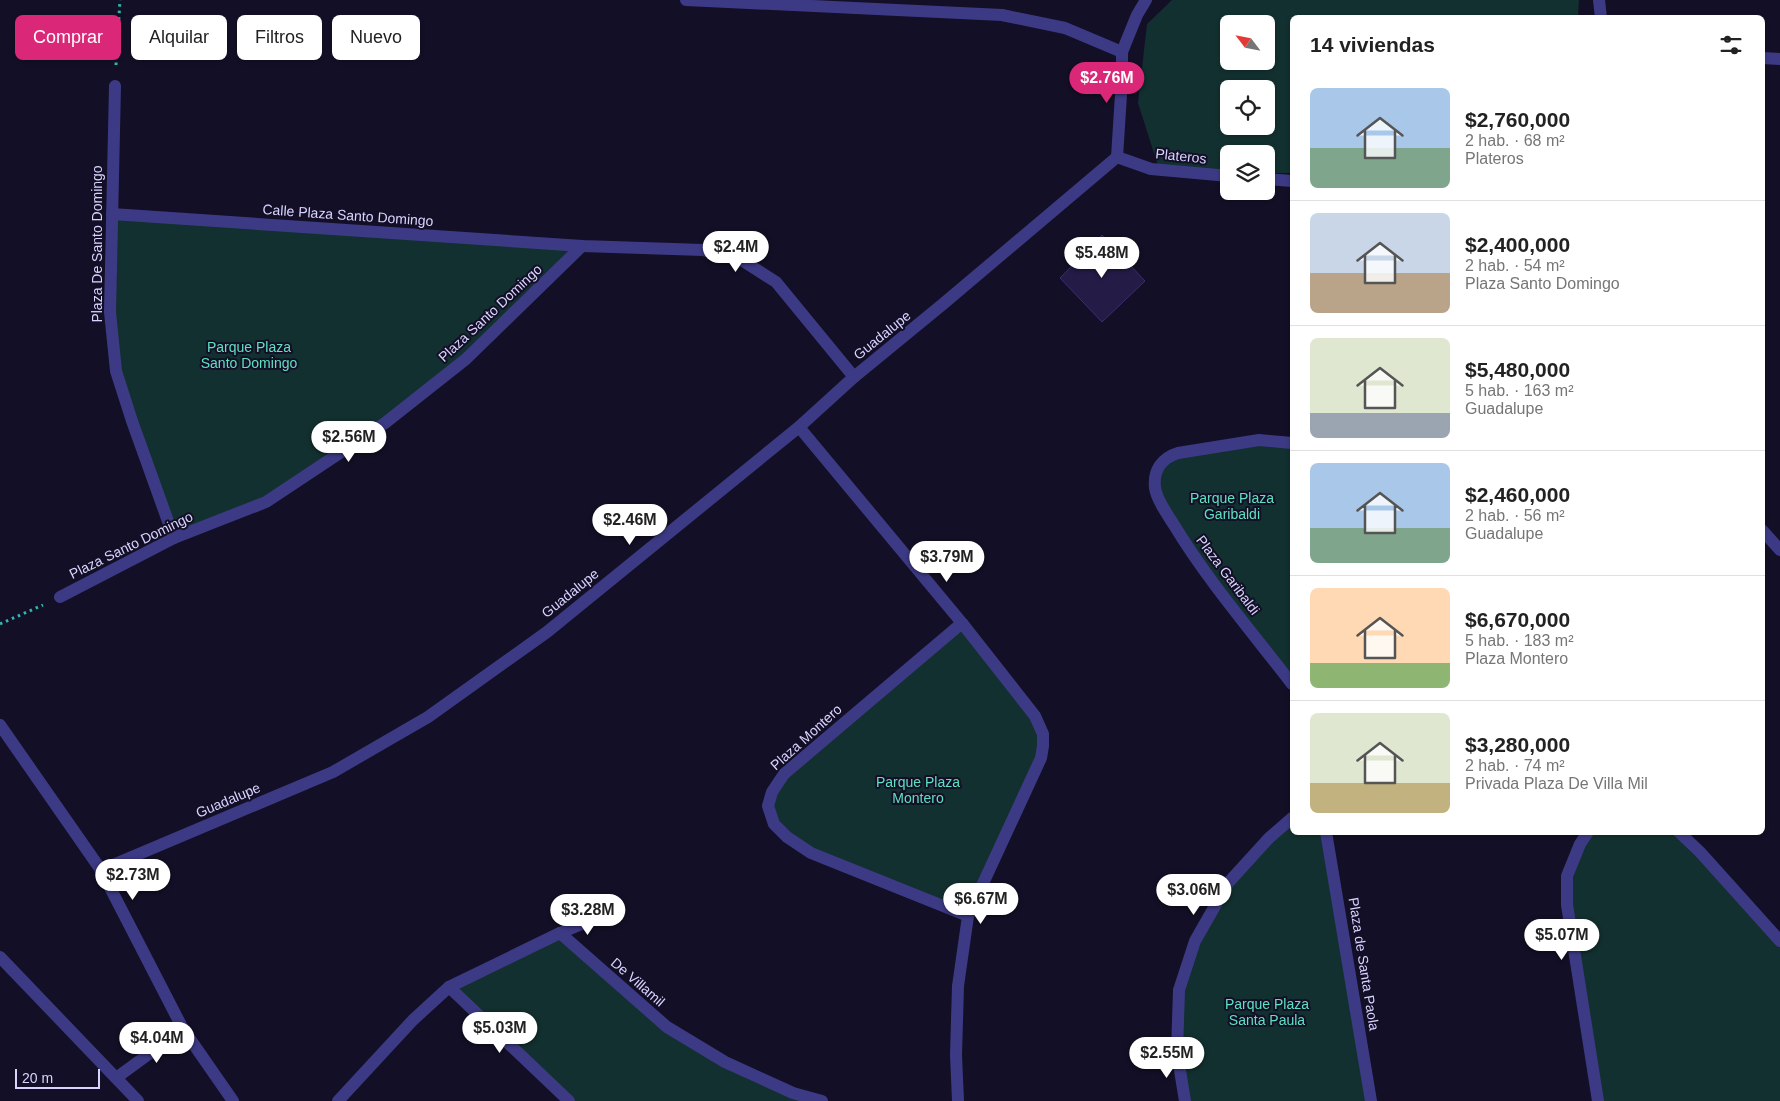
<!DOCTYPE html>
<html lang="es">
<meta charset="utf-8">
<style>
:root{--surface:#fff;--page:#f2f2f2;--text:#222;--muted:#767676;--line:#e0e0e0;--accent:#db2777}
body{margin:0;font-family:Arial,sans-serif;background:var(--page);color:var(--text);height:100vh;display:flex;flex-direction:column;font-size:19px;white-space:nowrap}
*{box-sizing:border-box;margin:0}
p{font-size:16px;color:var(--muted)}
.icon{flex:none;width:28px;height:28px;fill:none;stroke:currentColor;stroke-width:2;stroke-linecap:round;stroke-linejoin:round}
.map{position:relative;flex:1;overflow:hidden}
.side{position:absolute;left:1290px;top:15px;width:475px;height:820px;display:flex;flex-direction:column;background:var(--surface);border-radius:8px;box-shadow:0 1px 4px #0004}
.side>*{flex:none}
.top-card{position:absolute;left:15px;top:15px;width:475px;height:45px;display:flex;gap:10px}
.needle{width:32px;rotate:302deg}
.controls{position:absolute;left:1220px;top:15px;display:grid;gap:10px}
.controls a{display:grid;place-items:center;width:55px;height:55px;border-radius:8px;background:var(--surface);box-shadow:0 1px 4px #0004;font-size:25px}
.scale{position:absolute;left:15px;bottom:12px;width:85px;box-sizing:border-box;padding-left:5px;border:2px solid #d9d4ff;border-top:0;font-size:14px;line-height:18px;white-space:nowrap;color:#d9d4ff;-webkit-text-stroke:4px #130f26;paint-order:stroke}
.price{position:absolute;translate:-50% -42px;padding:0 11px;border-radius:18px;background:#fff;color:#222;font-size:16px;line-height:32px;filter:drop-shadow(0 1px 2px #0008)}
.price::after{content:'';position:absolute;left:50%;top:30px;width:15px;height:11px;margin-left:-8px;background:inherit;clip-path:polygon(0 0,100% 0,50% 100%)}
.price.selected{background:var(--accent);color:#fff}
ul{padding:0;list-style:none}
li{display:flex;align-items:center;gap:15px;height:125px;padding:0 20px}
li+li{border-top:1px solid var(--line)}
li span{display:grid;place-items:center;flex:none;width:140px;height:100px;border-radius:8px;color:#555}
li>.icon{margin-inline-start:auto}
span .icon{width:60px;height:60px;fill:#fffc;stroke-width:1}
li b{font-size:21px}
h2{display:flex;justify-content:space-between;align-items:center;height:60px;padding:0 20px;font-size:21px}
.pill{padding:0 18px;border-radius:8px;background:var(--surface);box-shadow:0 1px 4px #0004;font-size:18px;line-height:45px}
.pill.selected{background:var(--accent);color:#fff}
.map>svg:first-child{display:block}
.green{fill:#12302f;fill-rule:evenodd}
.building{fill:#241b47;stroke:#3b2d73}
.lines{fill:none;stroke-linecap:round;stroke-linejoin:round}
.path{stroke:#2fb8b0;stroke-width:3;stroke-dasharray:2.5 4;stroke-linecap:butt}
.minor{stroke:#3d3a85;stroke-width:12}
.labels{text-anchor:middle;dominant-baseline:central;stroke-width:4;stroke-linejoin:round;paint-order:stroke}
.street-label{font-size:14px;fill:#d9d4ff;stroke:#130f26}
.park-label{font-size:14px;fill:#5fe0c0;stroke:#130f26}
</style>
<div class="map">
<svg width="1780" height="1101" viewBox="0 0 1780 1101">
<rect width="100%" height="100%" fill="#130f26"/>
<g class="green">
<path d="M1172,0h407l-1,17 -286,1v155h-26v-19h-37v17l-70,-2 -21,-66 9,-79zM1229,24h37v37h-37zM1229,89h37v37h-37z"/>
<path d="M112,214l470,32 -116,113 -200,143 -92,36 -58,-167z"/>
<path d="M1259,440l33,3v241l-104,-135 -33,-72 13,-21z"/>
<path d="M962,623l73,93 6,42 -73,158 -157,-63 -37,-29 -2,-32z"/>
<path d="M1292,818v14l34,1 45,268h-186l-6,-111 49,-107z"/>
<path d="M1588,833h91l101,108v160h-182l-31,-196 13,-61z"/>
<path d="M560,933l107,94 58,35 97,39h-253l-120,-114z"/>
</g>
<path class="building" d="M1102,235l43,46 -43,41 -42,-44z"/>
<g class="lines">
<g class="path">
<path d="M116,65l4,-65"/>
<path d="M0,624l43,-19"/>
</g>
<g class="minor">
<path d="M686,0l316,15 63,13 57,24"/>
<path d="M1599,0l2,18"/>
<path d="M1762,58l18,1"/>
<path d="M115,86l-5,226 6,59 16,50 42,117"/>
<path d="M1117,157l5,-78v-27l15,-37 9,-15"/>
<path d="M1117,157l34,12 78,7"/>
<path d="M1266,179l26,2"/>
<path d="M112,214l470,32 121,4 40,11 33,21 78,95"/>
<path d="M799,427l163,196 73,93 8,18v12l-2,12 -73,158 -10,70 -2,69 2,46"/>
<path d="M1292,443l-33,-3 -81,13c-16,5 -25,17 -23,35 2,12 12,26 19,37 34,56 78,107 118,159"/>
<path d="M1762,530l18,20"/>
<path d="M60,597l114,-59 92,-36 119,-79 81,-64 116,-113"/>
<path d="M962,623l-178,151 -12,18 -4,14 6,18 13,13 24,16 157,63"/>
<path d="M0,725l101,145 82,159 50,72"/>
<path d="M1326,832l45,269"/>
<path d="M1588,832l-8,12 -13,32v29l31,196"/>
<path d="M1679,832l21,20 80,89"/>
<path d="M101,870l232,-98 95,-55 119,-85 252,-205 55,-50 89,-73 174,-147"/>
<path d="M560,933l107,94 58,35 68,31 29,8"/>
<path d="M0,957l138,144"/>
<path d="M449,987l120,114"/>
<path d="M116,1078l67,-49"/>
<path d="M338,1101l75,-81 36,-33 111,-54 46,-19"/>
<path d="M1185,1101l-8,-49 2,-62 16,-49 33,-58 41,-45 23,-20"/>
</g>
</g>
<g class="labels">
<g class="street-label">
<text transform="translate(1181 156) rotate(6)">Plateros</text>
<text transform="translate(348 215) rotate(4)">Calle Plaza Santo Domingo</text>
<text transform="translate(97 244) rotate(-90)">Plaza De Santo Domingo</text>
<text transform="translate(490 313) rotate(-43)">Plaza Santo Domingo</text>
<text transform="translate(882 335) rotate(-39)">Guadalupe</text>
<text transform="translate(131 545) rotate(-26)">Plaza Santo Domingo</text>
<text transform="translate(1228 575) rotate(53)">Plaza Garibaldi</text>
<text transform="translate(570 593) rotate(-39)">Guadalupe</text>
<text transform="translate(806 737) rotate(-42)">Plaza Montero</text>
<text transform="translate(228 800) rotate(-23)">Guadalupe</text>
<text transform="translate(1364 964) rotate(81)">Plaza de Santa Paola</text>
<text transform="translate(638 982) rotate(41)">De Villamil</text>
</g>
<g class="park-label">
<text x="249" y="347">Parque Plaza<tspan x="249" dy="16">Santo Domingo</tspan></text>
<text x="1232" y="498">Parque Plaza<tspan x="1232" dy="16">Garibaldi</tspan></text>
<text x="918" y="782">Parque Plaza<tspan x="918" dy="16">Montero</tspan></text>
<text x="1267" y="1004">Parque Plaza<tspan x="1267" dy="16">Santa Paula</tspan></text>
</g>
</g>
</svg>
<div class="controls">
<a><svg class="needle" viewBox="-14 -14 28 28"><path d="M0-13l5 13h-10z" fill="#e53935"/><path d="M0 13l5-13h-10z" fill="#767676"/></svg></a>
<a><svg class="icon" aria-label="locate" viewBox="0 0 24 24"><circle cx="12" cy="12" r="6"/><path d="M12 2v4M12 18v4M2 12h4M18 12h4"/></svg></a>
<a><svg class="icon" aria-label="layers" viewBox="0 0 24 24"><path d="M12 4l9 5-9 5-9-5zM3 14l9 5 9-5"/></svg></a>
</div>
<div class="scale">20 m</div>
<b class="price selected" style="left:1107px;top:104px">$2.76M</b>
<b class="price" style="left:736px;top:273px">$2.4M</b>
<b class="price" style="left:1102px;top:279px">$5.48M</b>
<b class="price" style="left:349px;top:463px">$2.56M</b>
<b class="price" style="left:630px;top:546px">$2.46M</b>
<b class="price" style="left:947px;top:583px">$3.79M</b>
<b class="price" style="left:133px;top:901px">$2.73M</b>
<b class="price" style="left:1194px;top:916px">$3.06M</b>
<b class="price" style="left:981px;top:925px">$6.67M</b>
<b class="price" style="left:588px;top:936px">$3.28M</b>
<b class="price" style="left:1562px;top:961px">$5.07M</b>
<b class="price" style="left:500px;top:1054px">$5.03M</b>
<b class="price" style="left:157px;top:1064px">$4.04M</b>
<b class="price" style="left:1167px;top:1079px">$2.55M</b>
<div class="top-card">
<a class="pill selected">Comprar</a>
<a class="pill">Alquilar</a>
<a class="pill">Filtros</a>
<a class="pill">Nuevo</a>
</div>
<section class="side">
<h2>14 viviendas<svg class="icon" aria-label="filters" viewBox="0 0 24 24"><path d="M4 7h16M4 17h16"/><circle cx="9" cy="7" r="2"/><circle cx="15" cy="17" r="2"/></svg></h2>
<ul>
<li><span style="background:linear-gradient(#a9c7e8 60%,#7fa58c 0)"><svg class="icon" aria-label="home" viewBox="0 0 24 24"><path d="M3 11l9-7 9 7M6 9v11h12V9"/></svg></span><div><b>$2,760,000</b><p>2 hab. · 68 m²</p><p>Plateros</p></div></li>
<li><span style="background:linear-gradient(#c9d6e8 60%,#b9a48a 0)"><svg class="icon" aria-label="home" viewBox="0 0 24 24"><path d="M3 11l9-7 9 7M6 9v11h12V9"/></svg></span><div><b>$2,400,000</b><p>2 hab. · 54 m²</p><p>Plaza Santo Domingo</p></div></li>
<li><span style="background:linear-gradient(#dfe7d0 75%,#9aa5b1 0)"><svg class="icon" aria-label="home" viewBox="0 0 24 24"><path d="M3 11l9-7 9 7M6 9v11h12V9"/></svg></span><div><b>$5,480,000</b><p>5 hab. · 163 m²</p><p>Guadalupe</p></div></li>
<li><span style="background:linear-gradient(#a9c7e8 65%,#7fa58c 0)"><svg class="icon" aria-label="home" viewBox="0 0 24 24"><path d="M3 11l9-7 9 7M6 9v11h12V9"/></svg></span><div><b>$2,460,000</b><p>2 hab. · 56 m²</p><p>Guadalupe</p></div></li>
<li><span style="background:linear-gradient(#ffd9b3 75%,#8fb573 0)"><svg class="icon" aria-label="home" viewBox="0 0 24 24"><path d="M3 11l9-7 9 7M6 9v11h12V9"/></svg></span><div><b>$6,670,000</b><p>5 hab. · 183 m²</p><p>Plaza Montero</p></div></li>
<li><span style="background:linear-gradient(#dfe7d0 70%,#c2b280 0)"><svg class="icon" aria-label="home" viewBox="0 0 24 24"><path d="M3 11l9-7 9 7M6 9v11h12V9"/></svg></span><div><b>$3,280,000</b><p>2 hab. · 74 m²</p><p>Privada Plaza De Villa Mil</p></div></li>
</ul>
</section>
</div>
